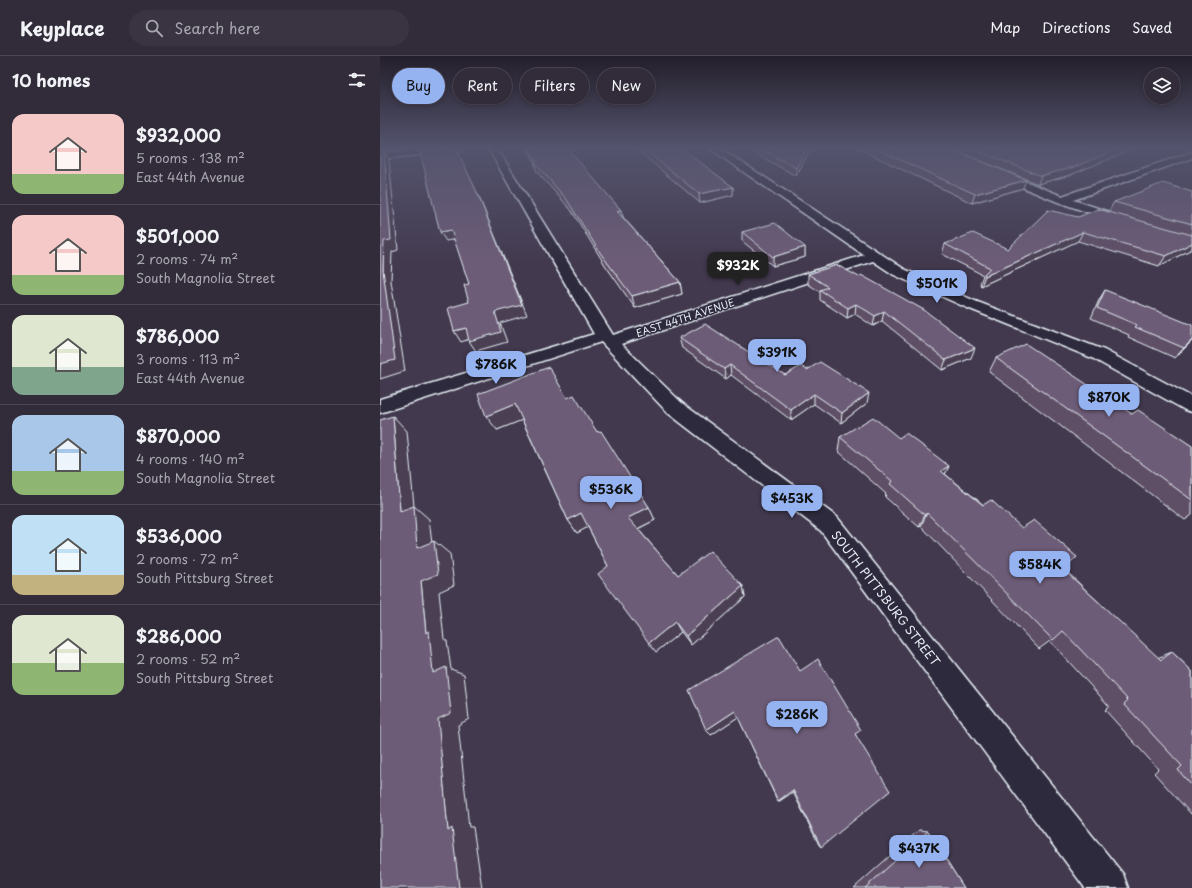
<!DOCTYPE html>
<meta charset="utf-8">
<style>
:root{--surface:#322b3a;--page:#3a3342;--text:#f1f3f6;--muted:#a8a7af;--line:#4d4754;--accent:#95b2f1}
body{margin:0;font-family:"Playpen Sans",sans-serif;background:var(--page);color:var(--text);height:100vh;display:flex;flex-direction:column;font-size:15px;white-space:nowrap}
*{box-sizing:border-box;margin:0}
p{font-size:13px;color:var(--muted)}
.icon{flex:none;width:22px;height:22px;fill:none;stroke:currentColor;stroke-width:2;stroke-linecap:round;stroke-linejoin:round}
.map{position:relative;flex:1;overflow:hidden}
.details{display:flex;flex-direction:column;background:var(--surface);width:380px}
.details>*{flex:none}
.top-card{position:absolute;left:12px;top:12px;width:380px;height:36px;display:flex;gap:8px}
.controls{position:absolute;left:764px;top:12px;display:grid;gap:8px}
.controls a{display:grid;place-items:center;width:36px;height:36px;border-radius:50%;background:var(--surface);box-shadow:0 2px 6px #0003,0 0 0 1px var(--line);font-size:20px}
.price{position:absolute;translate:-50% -34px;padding:0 9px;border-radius:8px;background:var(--accent);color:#111;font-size:13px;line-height:26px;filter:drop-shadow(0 1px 2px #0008)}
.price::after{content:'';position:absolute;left:50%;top:24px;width:12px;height:9px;margin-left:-6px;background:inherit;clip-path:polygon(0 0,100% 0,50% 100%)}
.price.selected{background:#222;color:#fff}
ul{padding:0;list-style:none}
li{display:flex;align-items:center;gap:12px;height:100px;padding:0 12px}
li+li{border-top:1px solid var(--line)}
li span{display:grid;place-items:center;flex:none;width:112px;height:80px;border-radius:12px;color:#555}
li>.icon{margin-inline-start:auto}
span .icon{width:48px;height:48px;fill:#fffc;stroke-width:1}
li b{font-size:17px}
h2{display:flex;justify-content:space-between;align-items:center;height:48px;padding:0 12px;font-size:17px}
.tag{padding:0 14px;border-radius:18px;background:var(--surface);box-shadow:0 2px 6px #0003,0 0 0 1px var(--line);font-size:14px;line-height:36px}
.tag.selected{background:var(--accent);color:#111}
header{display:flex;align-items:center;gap:24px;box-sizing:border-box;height:56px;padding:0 20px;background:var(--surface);border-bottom:1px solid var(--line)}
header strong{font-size:19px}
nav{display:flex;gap:22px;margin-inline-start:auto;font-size:14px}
.search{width:280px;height:36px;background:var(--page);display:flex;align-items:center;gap:10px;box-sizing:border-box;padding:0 14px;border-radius:22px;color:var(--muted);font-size:15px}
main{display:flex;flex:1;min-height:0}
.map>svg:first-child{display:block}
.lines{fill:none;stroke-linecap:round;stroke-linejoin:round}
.street-casing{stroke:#e8f1f8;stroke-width:3}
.street{fill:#2f2a3d;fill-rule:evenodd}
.wall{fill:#5e4f66;stroke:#e8f1f8}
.shaded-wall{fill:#4c4053;stroke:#e8f1f8}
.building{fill:#6d5c77;stroke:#e8f1f8}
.labels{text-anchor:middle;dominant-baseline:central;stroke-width:3;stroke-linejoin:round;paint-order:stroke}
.far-street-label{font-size:10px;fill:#e8f1f8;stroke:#2f2a3d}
.street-label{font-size:12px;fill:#e8f1f8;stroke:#2f2a3d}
</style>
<header>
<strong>Keyplace</strong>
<div class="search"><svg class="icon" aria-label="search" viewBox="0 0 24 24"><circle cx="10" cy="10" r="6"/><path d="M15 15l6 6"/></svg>Search here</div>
<nav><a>Map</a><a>Directions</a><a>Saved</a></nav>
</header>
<main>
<section class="details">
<h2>10 homes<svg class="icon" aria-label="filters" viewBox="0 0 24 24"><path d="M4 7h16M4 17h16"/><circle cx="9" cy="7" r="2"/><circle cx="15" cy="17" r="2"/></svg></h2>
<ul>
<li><span style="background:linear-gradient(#f6c9c9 75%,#8fb573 0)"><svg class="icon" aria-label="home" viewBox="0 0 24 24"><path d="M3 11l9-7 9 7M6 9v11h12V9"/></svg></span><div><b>$932,000</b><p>5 rooms · 138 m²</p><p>East 44th Avenue</p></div></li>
<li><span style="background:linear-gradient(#f6c9c9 75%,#8fb573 0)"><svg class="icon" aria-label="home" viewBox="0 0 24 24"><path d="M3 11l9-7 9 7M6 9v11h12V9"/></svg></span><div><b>$501,000</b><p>2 rooms · 74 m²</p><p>South Magnolia Street</p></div></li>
<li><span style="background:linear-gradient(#dfe7d0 65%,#7fa58c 0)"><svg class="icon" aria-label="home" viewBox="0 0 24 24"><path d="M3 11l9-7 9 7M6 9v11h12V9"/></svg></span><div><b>$786,000</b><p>3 rooms · 113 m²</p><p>East 44th Avenue</p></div></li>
<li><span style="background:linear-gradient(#a9c7e8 70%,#8fb573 0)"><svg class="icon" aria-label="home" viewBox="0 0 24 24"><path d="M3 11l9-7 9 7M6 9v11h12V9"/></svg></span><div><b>$870,000</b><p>4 rooms · 140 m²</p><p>South Magnolia Street</p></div></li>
<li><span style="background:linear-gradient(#bfe0f5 75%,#c2b280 0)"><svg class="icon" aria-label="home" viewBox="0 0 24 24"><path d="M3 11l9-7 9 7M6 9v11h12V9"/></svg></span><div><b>$536,000</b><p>2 rooms · 72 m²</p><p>South Pittsburg Street</p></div></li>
<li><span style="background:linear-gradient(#dfe7d0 60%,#8fb573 0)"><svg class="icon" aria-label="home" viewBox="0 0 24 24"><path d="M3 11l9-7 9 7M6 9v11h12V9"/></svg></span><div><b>$286,000</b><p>2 rooms · 52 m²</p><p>South Pittsburg Street</p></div></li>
</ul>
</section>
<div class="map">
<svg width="812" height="832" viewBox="0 0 812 832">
<rect width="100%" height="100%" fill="#42394e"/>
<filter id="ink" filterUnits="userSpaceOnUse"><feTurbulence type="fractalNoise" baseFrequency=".025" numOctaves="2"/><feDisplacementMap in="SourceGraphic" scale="8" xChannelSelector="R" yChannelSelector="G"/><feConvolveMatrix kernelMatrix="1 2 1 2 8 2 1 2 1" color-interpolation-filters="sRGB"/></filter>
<g filter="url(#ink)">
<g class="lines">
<defs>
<g id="street">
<path d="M48,92h36l-4,3 -80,8v-6z"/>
<path d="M108,92h9l116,187 251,-80 -155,-107h11l184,121 71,32 129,49 88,47v15l-7,-2 -93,-52 -127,-51 -71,-32 -21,-14 -252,83 61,59 155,114 286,357 5,14h-43l-264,-357 -153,-118 -67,-71 -221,71v-14l214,-65z"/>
<path d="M812,96v6l-119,42 52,17 2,3 -2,3 -4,1 -63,-22 -66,-27 -1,-2 5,-3 4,1 62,25z"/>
</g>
</defs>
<use href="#street" class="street-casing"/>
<use href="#street" class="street"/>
</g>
<g class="wall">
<path d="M146,92h41l56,69 57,65 2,12 -47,14 -30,-43 -34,-55 -34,-38 -3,-10h1z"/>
<path d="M255,92h46l52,39v8l-33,8z"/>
<path d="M366,92h65l-15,28z"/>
<path d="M477,92h92l74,40 -51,15z"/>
<path d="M570,92h186l-66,27 -32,9z"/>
<path d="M812,136v57l-33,17 -81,-25 -97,45 -1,-2 3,-9 -41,-21 3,-10 63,5 101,-38 5,-9z"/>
<path d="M362,176l63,15v10l-32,9 -31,-25z"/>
<path d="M457,209l134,93 -29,12 -60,-49 -9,5 -18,-12 -8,4 -27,-18v-8l-12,-8v-10z"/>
<path d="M725,234l87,51 -17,17 -47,-21 1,-2 -38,-17 8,-18z"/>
<path d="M299,282l106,37 22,-5 60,33 -26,20 -27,-19 -23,16 -60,-45 -5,4 -44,-31z"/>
<path d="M616,302l136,56 60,32v69l-7,5 -196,-148z"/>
<path d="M187,342l30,34 52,75 6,13 -17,9 40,46 65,11 2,11 -54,48 -10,-13 -25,20 -48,-86 -20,-39 -11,6 -9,-13 -46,-100 -25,10z"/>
<path d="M460,381l59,1 50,28 -4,8 119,95 93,89 15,-6 20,19v144l-38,-42 4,-4 -53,-59 4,-4 -59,-65 -11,8 -118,-123 -2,1 -34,-30 1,-3 -48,-43z"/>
<path d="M420,615l56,64 -35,112 -2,-2 -26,-53 -15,10 -40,-85 -27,18 -5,-5z"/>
<path d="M539,774l9,1 36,57h-110z"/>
</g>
<g class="shaded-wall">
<path d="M0,92h8v3h-4l5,9 9,90 -6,2 -1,29 14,90 -25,8 3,-109z"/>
<path d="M76,92l24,51 47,116 -27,8 7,19 -31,9 -7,-10 26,-29z"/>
<path d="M427,92h4l-15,28v-8z"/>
<path d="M741,92h15l-66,27 -32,9 3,-8z"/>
<path d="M646,124l-3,8 -51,15 3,-9z"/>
<path d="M353,131v8l-33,8 -1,-9z"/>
<path d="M241,154l3,10 -7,-9z"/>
<path d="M71,174l5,9 -10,2 -6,-9z"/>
<path d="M703,176l-5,9 -97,45 4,-10z"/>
<path d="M812,187v6l-33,17 7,-10z"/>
<path d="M425,191v10l-32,9v-9z"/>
<path d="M300,226l2,12 -47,14 -3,-12z"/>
<path d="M476,248l-1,10 -8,4 1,-10z"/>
<path d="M504,255l-2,10 -9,5 2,-10z"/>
<path d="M86,272l6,10 -11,4 -7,-11z"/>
<path d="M812,284v1l-17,17 9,-10z"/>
<path d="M595,292l-4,10 -29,12 4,-10z"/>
<path d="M350,309l1,10 -5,4 -2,-10z"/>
<path d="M489,337l-2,10 -26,20 1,-10z"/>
<path d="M434,338v10l-23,16v-10z"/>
<path d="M135,348l10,15 -28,11 -11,-14z"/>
<path d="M13,360l14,15 7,75 15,13 5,41 -17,-12 -17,-37z"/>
<path d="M569,410l-7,14 -1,-9z"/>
<path d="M269,451l6,13 -20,10 -7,-12z"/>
<path d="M201,457l9,13 -13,7 -9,-13z"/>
<path d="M547,457l-6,13 -2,1 6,-12z"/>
<path d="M54,485l16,13 4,31 -15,7 5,47 3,2 4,28 13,5 5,45 -11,6 11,102h4l9,61h-23l-11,-57 -15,-158 -7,-40 -5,-52z"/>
<path d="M697,501l-13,12h-1z"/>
<path d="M363,530l2,11 -54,48 -5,-9z"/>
<path d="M295,566l6,10 -25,20 -7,-9z"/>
<path d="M355,655l3,6 -27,18 -5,-5z"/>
<path d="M413,734v2l-15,10v-1z"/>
</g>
<g class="building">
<path d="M39,92h37l20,42 46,115 -27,7 6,20 -32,9 -3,-13 -12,3 -6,-23 21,-6 -5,-17 5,-1 -18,-54 -11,2z"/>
<path d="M148,92h39l54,62 -4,1 63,71 -48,14 -31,-42 -34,-54 -33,-38h3z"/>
<path d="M263,92h38l52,39 -34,7z"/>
<path d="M380,92h47l-11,20z"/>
<path d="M494,92h75l77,32 -51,14z"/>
<path d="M591,92h150l-47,19 -33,9z"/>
<path d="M0,94l4,1 7,89 -7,1 -1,29 12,90 -15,4z"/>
<path d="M783,127l29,9v32l-78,-22z"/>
<path d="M718,153l94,26v8l-26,13 -83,-24 -98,44 -1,-2 6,-6 -45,-24 28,-11 35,16 40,-39 30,7z"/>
<path d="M395,167l30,24 -32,10 -31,-25z"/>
<path d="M457,209l22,12 2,-2 63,35 51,38 -29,12 -62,-49 -9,5 -19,-12 -8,4 -28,-18 8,-3 -20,-13z"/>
<path d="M725,234l87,35v15l-8,8 -49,-21 2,-2 -40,-17z"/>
<path d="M325,268l80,51 16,-9 6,4 13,-8 49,31 -27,20 -28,-19 -23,16 -61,-45 -6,4 -45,-31z"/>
<path d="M646,288l106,70 6,-4 54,36v54l-196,-142z"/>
<path d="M169,311l18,31 7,-3 23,37 4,-1 48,76 -21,11 50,57 32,-24 33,35 -57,50 -11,-14 -26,21 -51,-69 10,-8 -27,-53 -13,7 -53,-116 -29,12 -8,-22z"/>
<path d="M13,360l7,95 14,-5 3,42 17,-7 4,33 -17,7 5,52 3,-2 4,42 13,-6 5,46 -13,6 10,112 4,-3 7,60h-79v-468z"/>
<path d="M493,361l26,21 7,-5 43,33 -8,5 42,34 8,-5 31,28 12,-8 43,37 -14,12 98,91 11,-8 20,19v115l-14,-16 4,-4 -58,-62 4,-4 -65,-69 -10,9 -126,-127 -2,2 -35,-31 2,-3 -52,-44z"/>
<path d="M399,580l21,35 18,-12 43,71 -6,4 35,57 -69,56 -28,-57 -15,11 -43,-90 -29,19 -17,-40z"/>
<path d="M548,775l36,57h-99z"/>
</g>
</g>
<linearGradient id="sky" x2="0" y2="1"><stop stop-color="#241f2b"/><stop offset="0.44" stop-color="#54546e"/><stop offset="1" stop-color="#54546e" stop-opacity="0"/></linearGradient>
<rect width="812" height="209" fill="url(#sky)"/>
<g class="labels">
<g class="far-street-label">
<text transform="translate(305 261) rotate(-18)">EAST 44TH AVENUE</text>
</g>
<g class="street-label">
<text transform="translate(506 542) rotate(52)">SOUTH PITTSBURG STREET</text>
</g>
</g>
</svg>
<div class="controls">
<a><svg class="icon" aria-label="layers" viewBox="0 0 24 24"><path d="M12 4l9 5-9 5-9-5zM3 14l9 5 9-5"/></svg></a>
</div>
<b class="price selected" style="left:358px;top:230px">$932K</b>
<b class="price" style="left:557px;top:248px">$501K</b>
<b class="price" style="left:397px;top:317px">$391K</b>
<b class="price" style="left:116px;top:329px">$786K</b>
<b class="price" style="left:729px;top:362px">$870K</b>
<b class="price" style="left:231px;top:454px">$536K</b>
<b class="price" style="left:412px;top:463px">$453K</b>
<b class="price" style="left:660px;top:529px">$584K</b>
<b class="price" style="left:417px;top:679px">$286K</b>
<b class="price" style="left:539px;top:813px">$437K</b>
<div class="top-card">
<a class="tag selected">Buy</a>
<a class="tag">Rent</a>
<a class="tag">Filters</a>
<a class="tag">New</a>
</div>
</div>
</main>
